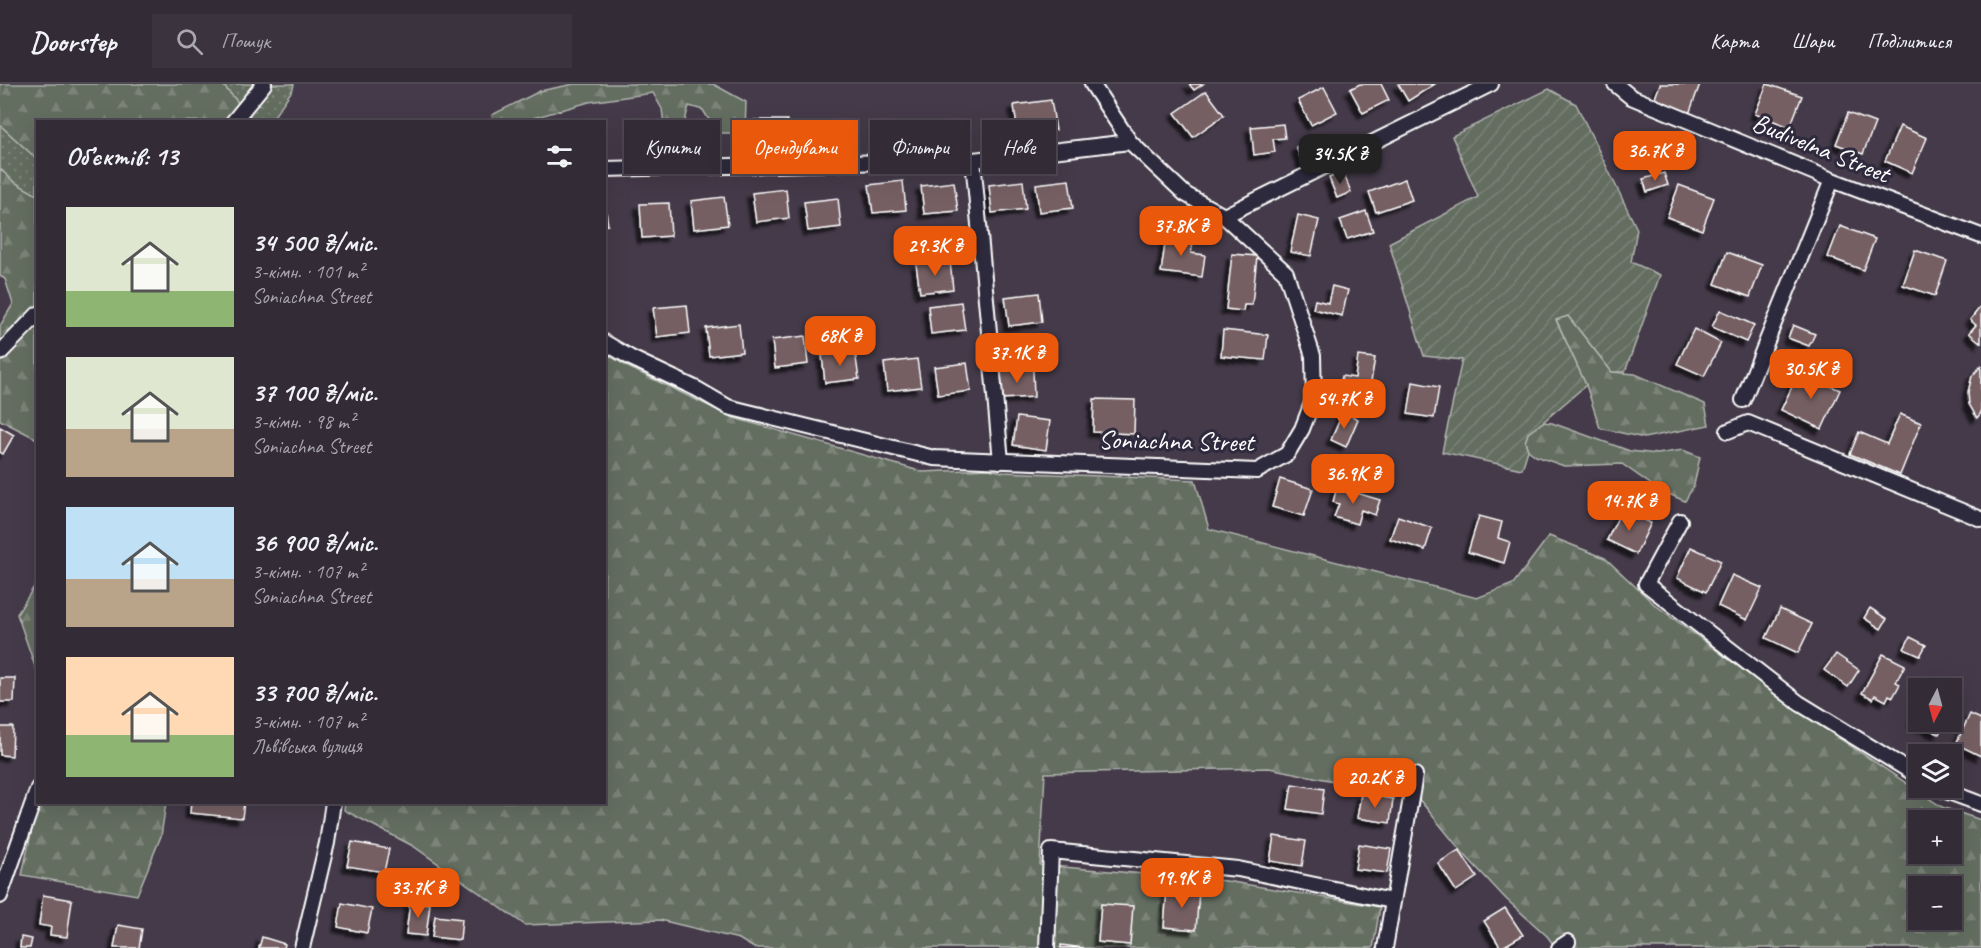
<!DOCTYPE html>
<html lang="uk">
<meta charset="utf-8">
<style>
:root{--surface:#332c37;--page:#3b343f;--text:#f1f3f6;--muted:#a9a7ad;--line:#4e4852;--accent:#ea580c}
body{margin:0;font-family:Caveat,sans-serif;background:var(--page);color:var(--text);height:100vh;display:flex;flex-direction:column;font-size:22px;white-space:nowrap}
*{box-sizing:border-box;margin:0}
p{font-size:20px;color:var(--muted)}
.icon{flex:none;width:33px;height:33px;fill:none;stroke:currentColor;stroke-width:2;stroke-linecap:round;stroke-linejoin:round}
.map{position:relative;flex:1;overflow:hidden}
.drawer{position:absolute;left:36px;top:36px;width:570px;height:684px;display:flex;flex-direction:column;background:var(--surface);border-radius:0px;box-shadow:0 6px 24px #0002,0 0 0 2px var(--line)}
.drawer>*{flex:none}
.guide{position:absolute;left:624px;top:36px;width:570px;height:54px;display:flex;gap:12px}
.needle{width:39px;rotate:186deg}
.tools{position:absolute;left:1908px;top:594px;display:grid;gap:12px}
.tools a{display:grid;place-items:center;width:54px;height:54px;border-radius:0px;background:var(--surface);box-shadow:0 6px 24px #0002,0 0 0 2px var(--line);font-size:30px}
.price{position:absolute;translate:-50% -51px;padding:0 14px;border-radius:12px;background:var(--accent);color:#fff;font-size:20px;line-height:39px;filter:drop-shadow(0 2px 3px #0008)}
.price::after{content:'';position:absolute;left:50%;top:36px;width:18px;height:14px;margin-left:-9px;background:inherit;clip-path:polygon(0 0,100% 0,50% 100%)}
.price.on{background:#222;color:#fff}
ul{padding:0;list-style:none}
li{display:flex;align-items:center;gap:18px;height:150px;padding:0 30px}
li span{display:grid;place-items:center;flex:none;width:168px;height:120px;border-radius:0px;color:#555}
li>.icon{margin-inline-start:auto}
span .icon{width:72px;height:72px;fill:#fffc;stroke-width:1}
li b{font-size:26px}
h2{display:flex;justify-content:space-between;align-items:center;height:72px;padding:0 30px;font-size:26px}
.pill{padding:0 21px;border-radius:0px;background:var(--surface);box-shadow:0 6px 24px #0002,0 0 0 2px var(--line);font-size:21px;line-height:54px}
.pill.on{background:var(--accent);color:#fff}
header{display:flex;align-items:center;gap:36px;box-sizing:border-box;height:84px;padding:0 30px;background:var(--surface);border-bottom:2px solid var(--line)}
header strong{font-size:28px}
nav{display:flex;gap:33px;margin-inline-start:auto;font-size:21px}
.search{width:420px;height:54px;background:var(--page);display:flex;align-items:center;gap:15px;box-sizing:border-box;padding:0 21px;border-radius:0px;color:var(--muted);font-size:22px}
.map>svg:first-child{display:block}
.grass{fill:url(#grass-dots);stroke:#b2b6b0;stroke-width:1.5}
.forest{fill:url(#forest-firs);stroke:#b2b6b0;stroke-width:1.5;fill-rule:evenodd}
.garden{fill:url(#garden-furrows);stroke:#b2b6b0;stroke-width:1.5}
.building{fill:#755e64;stroke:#fff;stroke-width:1.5;filter:url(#shadow)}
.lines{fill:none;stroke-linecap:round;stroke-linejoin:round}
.minor-casing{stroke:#fff;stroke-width:18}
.minor{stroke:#2f2a3d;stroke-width:14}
.labels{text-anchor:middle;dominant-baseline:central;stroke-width:6;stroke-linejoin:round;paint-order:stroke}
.street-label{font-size:26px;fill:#fff;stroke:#2f2a3d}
</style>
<header>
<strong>Doorstep</strong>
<div class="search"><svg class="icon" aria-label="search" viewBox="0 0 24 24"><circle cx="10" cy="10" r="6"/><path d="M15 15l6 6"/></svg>Пошук</div>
<nav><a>Карта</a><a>Шари</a><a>Поділитися</a></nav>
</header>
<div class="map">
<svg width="1981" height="864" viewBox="0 0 1981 864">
<defs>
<pattern id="grass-dots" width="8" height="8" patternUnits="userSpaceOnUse" patternTransform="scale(1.5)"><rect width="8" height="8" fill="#646d60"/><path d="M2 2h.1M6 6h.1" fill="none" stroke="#7b8378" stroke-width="1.8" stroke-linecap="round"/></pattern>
<pattern id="forest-firs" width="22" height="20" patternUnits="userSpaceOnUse" patternTransform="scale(1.5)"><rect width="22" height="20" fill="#646d60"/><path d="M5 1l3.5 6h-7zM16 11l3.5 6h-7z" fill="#7b8378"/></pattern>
<pattern id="garden-furrows" width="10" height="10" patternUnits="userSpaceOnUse" patternTransform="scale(1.5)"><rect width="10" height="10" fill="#646d60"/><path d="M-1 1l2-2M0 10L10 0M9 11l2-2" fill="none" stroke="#7b8378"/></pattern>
<filter id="shadow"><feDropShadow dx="-5" dy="5" stdDeviation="1.5" flood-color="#0009"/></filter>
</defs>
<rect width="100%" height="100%" fill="#443a49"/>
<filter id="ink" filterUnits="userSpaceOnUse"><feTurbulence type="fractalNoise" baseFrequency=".0167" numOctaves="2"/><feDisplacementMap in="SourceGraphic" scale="12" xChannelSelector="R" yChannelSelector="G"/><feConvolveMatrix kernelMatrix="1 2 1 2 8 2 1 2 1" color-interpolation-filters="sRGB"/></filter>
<g filter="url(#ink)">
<g class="grass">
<path d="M222,0h72l-1,5 -23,33 -16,-1z"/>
<path d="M0,41l37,34v36l-23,-13 -14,-13z"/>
</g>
<g class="forest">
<path d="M0,0h222l32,37 -216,1 -1,37 -37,-34z"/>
<path d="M574,0h139l33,18 -1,31h-28l-14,-23 -14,-4 -10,36 -13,-2 -4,-31 -9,-16 -64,9 -66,19h-30l-1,-6 48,-24z"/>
<path d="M0,85l14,13 23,13v244l-37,-19v-94l13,-22 -8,-25 -5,-3z"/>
<path d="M1568,232l44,56 23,2 70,30 4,21 -65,13 -44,-10 -14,-43 -30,-66z"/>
<path d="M605,269l25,15 104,50 189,54 66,-3 14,3 192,8 14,49 268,69 36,-14 36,-48 56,22 49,46 143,106 145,97 39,13v128h-425l-9,-12 -41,-37 -44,-47 -44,-54 -149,-30 -224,5 -5,92 186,16 154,26 -7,41h-619l-15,-9 -79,-19 -135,5 -112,-79 -69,-36 1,-8h259zM1918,736h34v34h-34zM1918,802h34v34h-34z"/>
<path d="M1543,338l9,1 78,28 27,3 26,-4 17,7 -6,28 -9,16 -26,-11 -37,-26 -58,2 -28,-10 -8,-6 -3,-8 3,-9z"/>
<path d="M37,498v90l-20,-58z"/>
<path d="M44,719h122l-5,33 -24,59 -115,-20 13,-60z"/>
</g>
<path class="garden" d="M1549,5l27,15 61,125 -6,33 29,13 -35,97h-13l-44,-56 -12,4 30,65 -43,37 -15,11 -3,9 3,8 -6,19 -80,-17 20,-92 -38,-4 -35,-113 89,-46 -26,-61z"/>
<g class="building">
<path d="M1189,0h14l-9,6z"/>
<path d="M1360,0h21l8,16 -26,13 -13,-24z"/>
<path d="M1398,0h37l-27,17z"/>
<path d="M1660,0h40l-11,30 -35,-13z"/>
<path d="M1767,0l35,12 -12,31 -35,-13z"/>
<path d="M1324,3l13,25 -26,13 -13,-25z"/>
<path d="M1206,7l18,24 -31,22 -18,-24z"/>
<path d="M1051,16l5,30 -38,5 -4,-30z"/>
<path d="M1848,29l27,10 -12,31 -27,-10z"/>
<path d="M754,36h33v29h-34z"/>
<path d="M1283,40l2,14 -12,1 2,13 -21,3 -3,-28z"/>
<path d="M1900,42l27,12 -15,35 -27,-12z"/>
<path d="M1310,57l10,21 -15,7 -9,-22z"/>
<path d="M1343,88l8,20 -14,6 -8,-20z"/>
<path d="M1664,89l4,12 -21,7 -4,-13z"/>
<path d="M1405,95l7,21 -36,12 -7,-20z"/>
<path d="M1069,96l4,28 -34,4 -3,-28z"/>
<path d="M903,97l3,29 -33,3 -4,-28z"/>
<path d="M1023,97l3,28 -34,4 -3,-28z"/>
<path d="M954,98l4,29 -34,3 -3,-28z"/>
<path d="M1679,101l35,13 -12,32 -35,-13z"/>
<path d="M786,105l3,29 -33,4 -4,-29z"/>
<path d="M604,113l4,28 -4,1z"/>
<path d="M724,113l4,28 -34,4 -3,-28z"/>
<path d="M838,114l3,29 -33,4 -4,-29z"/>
<path d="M669,119l2,33 -29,2 -2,-34z"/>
<path d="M1366,127l7,20 -26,8 -7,-19z"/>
<path d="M1298,131l21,5 -8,36 -21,-4z"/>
<path d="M1840,142l35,13 -12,31 -35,-13z"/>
<path d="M1167,146l15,2 -1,10 12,1 -2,10 14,2 -3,22 -41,-5z"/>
<path d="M1915,166l32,11 -12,35 -32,-11z"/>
<path d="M1727,168l35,13 -12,32 -35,-13z"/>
<path d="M1232,170l25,2 -5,49h-8l-1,6 -17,-2z"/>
<path d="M950,177l3,28 -33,4 -4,-29z"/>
<path d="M1332,202l16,4 -6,26 -29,-7 2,-9 13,3z"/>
<path d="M1039,209l3,29 -33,4 -4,-29z"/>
<path d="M961,218l4,28 -34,4 -3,-28z"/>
<path d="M687,221l3,28 -33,4 -4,-29z"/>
<path d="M1981,222v37l-12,-10 7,-8 -6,-5z"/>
<path d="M1720,226l34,15 -8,17 -34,-15z"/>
<path d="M739,240l3,28 -33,4 -3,-28z"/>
<path d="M1793,241l22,9 -6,12 -21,-8z"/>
<path d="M1694,245l27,14 -17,33 -27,-12z"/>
<path d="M1223,246l45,5 -3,25 -44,-4z"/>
<path d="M805,252l3,28 -33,4 -3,-28z"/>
<path d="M855,267l4,28 -34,4 -3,-28z"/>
<path d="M1358,272l17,2 -6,36 -30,-5 3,-13 13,2z"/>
<path d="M917,275l4,28 -34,4 -3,-28z"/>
<path d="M967,279l4,28 -33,4 -4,-28z"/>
<path d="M1981,282v47l-4,5 -8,-14 -1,-12 4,-16z"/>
<path d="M1033,285l1,28 -33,2 -1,-29z"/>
<path d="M1799,288l41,18 -18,39 -41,-19z"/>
<path d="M1413,298l26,5 -5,31 -26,-4z"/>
<path d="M1094,315l41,1 -1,34 -41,-2z"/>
<path d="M1343,328l15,7 -12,28 -15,-7z"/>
<path d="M1900,330l21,9 -21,52 -50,-21 9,-22 28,12z"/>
<path d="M1017,333l33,4 -4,29 -33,-5z"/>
<path d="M0,343l14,8 -11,19 -3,-2z"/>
<path d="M1280,395l33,10 -9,27 -32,-9z"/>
<path d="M1337,403l43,13 -5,15 -14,-5 -4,14 -23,-7 5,-13 -6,-2z"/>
<path d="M1622,425l29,14 -15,31 -29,-14z"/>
<path d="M1398,432l34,12 -7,22 -35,-11z"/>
<path d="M1479,432l23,6 -4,16 12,4 -6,21 -36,-11z"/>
<path d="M1691,463l30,14 -15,31 -29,-14z"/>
<path d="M1732,491l30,13 -15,32 -29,-14z"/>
<path d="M1870,524l17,11 -6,10 -17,-11z"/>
<path d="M1780,525l32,15 -14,29 -32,-15z"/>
<path d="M1910,553l16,8 -6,11 -16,-7z"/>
<path d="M1836,570l23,16 -11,17 -24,-17z"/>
<path d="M1883,570l22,11 -9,17 4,2 -7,13 -4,-2 -3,6 -11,-6 -2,4 -11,-6z"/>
<path d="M0,594h15l-1,24h-14z"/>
<path d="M1918,627v11h27l-6,12 -26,-12z"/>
<path d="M1970,630l11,5v37l-25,-12z"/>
<path d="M0,643h13l-1,29 -12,-1z"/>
<path d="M1292,700l32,5 -3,25 -33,-5z"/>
<path d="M1361,710l32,5 -3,24 -33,-5z"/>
<path d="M191,718h53l-2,16 -52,-5z"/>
<path d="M1274,752l32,5 -4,25 -32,-5z"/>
<path d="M352,758l37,7 -5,23 -37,-6z"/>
<path d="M1359,760l32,5 -4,24 -32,-4z"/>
<path d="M1459,766l18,27 -21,14 -18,-28z"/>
<path d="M1167,805l32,2 -3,39 -32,-3z"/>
<path d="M43,811l29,5 -5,37 -17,-2 1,-8 -12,-2z"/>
<path d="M410,818l20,2 -4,32 -20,-2z"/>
<path d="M342,819l30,6 -5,24 -29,-6z"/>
<path d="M1101,820l32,2 -3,39 -32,-3z"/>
<path d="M1505,824l18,27 -22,13 -17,-27z"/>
<path d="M435,832l27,3 -2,21 -28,-3z"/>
<path d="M118,841l24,4 -3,19h-25z"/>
<path d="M21,853l11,2 -2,9h-10z"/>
<path d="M262,853l23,7 -1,4h-25z"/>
<path d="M1061,861l23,3h-23z"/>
</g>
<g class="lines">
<defs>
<g id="minor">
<path d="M1615,0l16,13 201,83 149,56"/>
<path d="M233,38l31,-38"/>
<path d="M973,76l28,301"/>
<path d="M604,85l369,-9 157,-18"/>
<path d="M1224,132l267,-132"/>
<path d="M604,258l27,16 66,31 31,18 206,51 323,13 30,-17 15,-25 12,-31 -1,-42 -27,-83 -62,-57 -39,-22 -55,-52 -38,-58"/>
<path d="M0,269l38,-39"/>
<path d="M1743,316l89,-220"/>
<path d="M1728,347l20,-8 233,96"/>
<path d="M1680,437l-34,63 153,119 119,73"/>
<path d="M1938,704l43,16"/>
<path d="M0,812l38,-108"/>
<path d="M302,864l25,-105 6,-41"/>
<path d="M1047,864l4,-97 187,18 154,32"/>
<path d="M1385,864l30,-173"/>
<path d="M1559,864l9,-6"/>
</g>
</defs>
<use href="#minor" class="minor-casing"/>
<use href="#minor" class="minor"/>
</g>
</g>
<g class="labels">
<g class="street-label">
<text transform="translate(1821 64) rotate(22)">Budivelna Street</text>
<text transform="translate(1176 357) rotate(1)">Soniachna Street</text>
</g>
</g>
</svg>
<div class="tools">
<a><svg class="needle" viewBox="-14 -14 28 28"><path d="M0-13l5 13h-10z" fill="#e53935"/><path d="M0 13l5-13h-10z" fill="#a9a7ad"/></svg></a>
<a><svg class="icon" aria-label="layers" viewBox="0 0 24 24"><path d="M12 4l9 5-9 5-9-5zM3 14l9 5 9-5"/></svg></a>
<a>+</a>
<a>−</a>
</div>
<b class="price" style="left:1655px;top:98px">36.7K ₴</b>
<b class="price on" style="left:1340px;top:101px">34.5K ₴</b>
<b class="price" style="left:1181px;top:173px">37.8K ₴</b>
<b class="price" style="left:935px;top:193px">29.3K ₴</b>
<b class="price" style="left:840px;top:283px">68K ₴</b>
<b class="price" style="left:1017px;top:300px">37.1K ₴</b>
<b class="price" style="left:1811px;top:316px">30.5K ₴</b>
<b class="price" style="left:1344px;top:346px">54.7K ₴</b>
<b class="price" style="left:1353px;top:421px">36.9K ₴</b>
<b class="price" style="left:1629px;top:448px">14.7K ₴</b>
<b class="price" style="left:1375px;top:725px">20.2K ₴</b>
<b class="price" style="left:1182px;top:825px">19.9K ₴</b>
<b class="price" style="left:418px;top:835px">33.7K ₴</b>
<div class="guide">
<a class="pill">Купити</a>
<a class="pill on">Орендувати</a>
<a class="pill">Фільтри</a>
<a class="pill">Нове</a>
</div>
<section class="drawer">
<h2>Об’єктів: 13<svg class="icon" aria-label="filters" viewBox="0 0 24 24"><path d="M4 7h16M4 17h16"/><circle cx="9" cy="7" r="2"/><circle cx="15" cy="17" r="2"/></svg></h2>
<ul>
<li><span style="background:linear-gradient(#dfe7d0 70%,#8fb573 0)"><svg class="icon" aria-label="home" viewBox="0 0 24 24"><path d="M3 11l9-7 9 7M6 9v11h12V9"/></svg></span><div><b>34 500 ₴/міс.</b><p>3-кімн. · 101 m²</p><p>Soniachna Street</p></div></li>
<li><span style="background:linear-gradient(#dfe7d0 60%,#b9a48a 0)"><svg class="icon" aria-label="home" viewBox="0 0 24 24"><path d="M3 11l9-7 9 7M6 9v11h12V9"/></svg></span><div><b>37 100 ₴/міс.</b><p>3-кімн. · 98 m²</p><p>Soniachna Street</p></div></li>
<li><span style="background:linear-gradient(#bfe0f5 60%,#b9a48a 0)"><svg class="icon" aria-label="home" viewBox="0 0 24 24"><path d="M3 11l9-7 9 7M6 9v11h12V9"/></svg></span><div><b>36 900 ₴/міс.</b><p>3-кімн. · 107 m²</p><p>Soniachna Street</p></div></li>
<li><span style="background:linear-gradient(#ffd9b3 65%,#8fb573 0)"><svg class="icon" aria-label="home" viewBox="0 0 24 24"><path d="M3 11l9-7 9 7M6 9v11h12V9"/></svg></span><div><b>33 700 ₴/міс.</b><p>3-кімн. · 107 m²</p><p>Львівська вулиця</p></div></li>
</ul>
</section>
</div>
